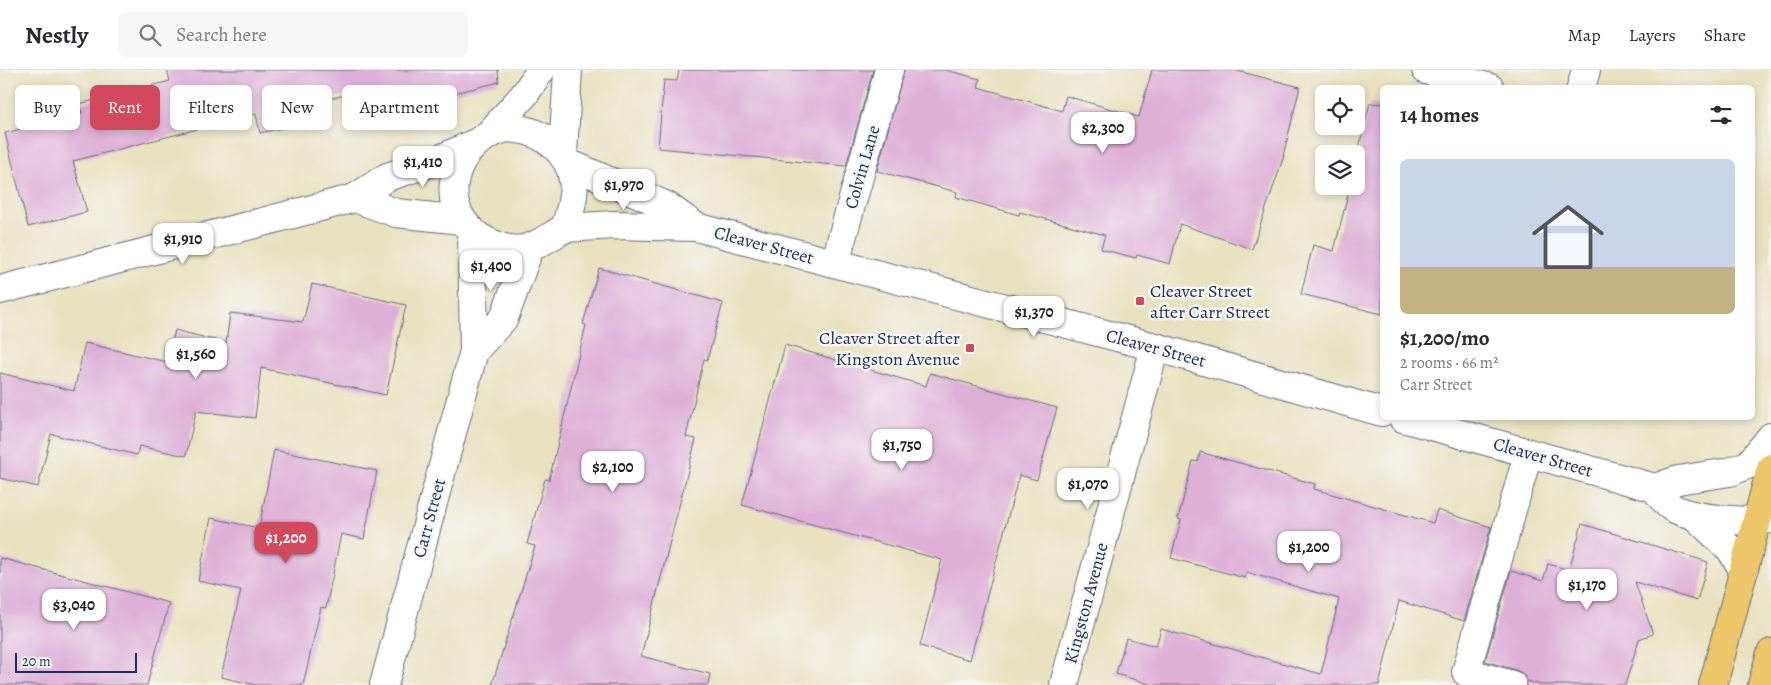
<!DOCTYPE html>
<meta charset="utf-8">
<style>
:root{--surface:#fff;--page:#f7f7f7;--text:#2b2b33;--muted:#7c7c81;--line:#e1e1e2;--accent:#d1495b}
body{margin:0;font-family:Alegreya,serif;background:var(--page);color:var(--text);height:100vh;display:flex;flex-direction:column;font-size:19px;white-space:nowrap}
*{box-sizing:border-box;margin:0}
p{font-size:16px;color:var(--muted)}
.icon{flex:none;width:28px;height:28px;fill:none;stroke:currentColor;stroke-width:2;stroke-linecap:round;stroke-linejoin:round}
.map{position:relative;flex:1;overflow:hidden}
.details{position:absolute;left:1380px;top:15px;width:375px;height:335px;display:flex;flex-direction:column;background:var(--surface);border-radius:8px;box-shadow:0 2px 8px #0003}
.details>*{flex:none}
.hud{position:absolute;left:15px;top:15px;width:475px;height:45px;display:flex;gap:10px}
.tools{position:absolute;left:1315px;top:15px;display:grid;gap:10px}
.tools a{display:grid;place-items:center;width:50px;height:50px;border-radius:8px;background:var(--surface);box-shadow:0 2px 8px #0003;font-size:25px}
.scale{position:absolute;left:15px;bottom:12px;width:122px;box-sizing:border-box;padding-left:5px;border:2px solid #1b2f5e;border-top:0;font-size:14px;line-height:18px;white-space:nowrap;color:#1b2f5e;-webkit-text-stroke:4px #f6f6f2;paint-order:stroke}
.price{position:absolute;translate:-50% -42px;padding:0 11px;border-radius:10px;background:#fff;color:#222;font-size:16px;line-height:32px;filter:drop-shadow(0 1px 2px #0008)}
.price::after{content:'';position:absolute;left:50%;top:30px;width:15px;height:11px;margin-left:-8px;background:inherit;clip-path:polygon(0 0,100% 0,50% 100%)}
.price.active{background:var(--accent);color:#fff}
ul{padding:0;list-style:none}
li{display:grid;align-content:center;gap:10px;height:265px;padding:0 20px}
li span{display:grid;place-items:center;height:155px;border-radius:8px;color:#555}
li>.icon{margin-inline-start:auto}
span .icon{width:90px;height:90px;fill:#fffc;stroke-width:1}
li b{font-size:21px}
h2{display:flex;justify-content:space-between;align-items:center;height:60px;padding:0 20px;font-size:21px}
.tag{padding:0 18px;border-radius:8px;background:var(--surface);box-shadow:0 2px 8px #0003;font-size:18px;line-height:45px}
.tag.active{background:var(--accent);color:#fff}
header{display:flex;align-items:center;gap:30px;box-sizing:border-box;height:70px;padding:0 25px;background:var(--surface);border-bottom:1px solid var(--line)}
header strong{font-size:24px}
nav{display:flex;gap:28px;margin-inline-start:auto;font-size:18px}
.search{width:350px;height:45px;background:var(--page);display:flex;align-items:center;gap:12px;box-sizing:border-box;padding:0 18px;border-radius:8px;color:var(--muted);font-size:19px}
.map>svg:first-child{display:block}
.building{fill:#deafd7}
.lines{fill:none;stroke-linecap:round;stroke-linejoin:round}
.minor-casing{stroke:#636e80;stroke-width:30}
.major-casing{stroke:#636e80;stroke-width:30}
.minor{stroke:#fff;stroke-width:28}
.major{stroke:#ecc669;stroke-width:28}
.poi-dot{fill:#d1495b;stroke:#f6f6f2;stroke-width:2}
.labels{text-anchor:middle;dominant-baseline:central;stroke-width:5;stroke-linejoin:round;paint-order:stroke}
.street-label{font-size:18px;fill:#1b2f5e;stroke:#f6f6f2}
.poi-label{font-size:18px;fill:#1b2f5e;stroke:#f6f6f2;text-anchor:start}
</style>
<header>
<strong>Nestly</strong>
<div class="search"><svg class="icon" aria-label="search" viewBox="0 0 24 24"><circle cx="10" cy="10" r="6"/><path d="M15 15l6 6"/></svg>Search here</div>
<nav><a>Map</a><a>Layers</a><a>Share</a></nav>
</header>
<div class="map">
<svg width="1771" height="615" viewBox="0 0 1771 615">
<rect width="100%" height="100%" fill="#f6f6f2"/>
<filter id="ink" filterUnits="userSpaceOnUse"><feTurbulence type="fractalNoise" baseFrequency=".02" numOctaves="2"/><feDisplacementMap in="SourceGraphic" scale="10" xChannelSelector="R" yChannelSelector="G"/><feConvolveMatrix kernelMatrix="1 2 1 2 8 2 1 2 1" color-interpolation-filters="sRGB"/></filter>
<filter id="wash" filterUnits="userSpaceOnUse"><feTurbulence type="fractalNoise" baseFrequency=".0096" numOctaves="4" result="noise"/><feDisplacementMap in="SourceGraphic" scale="20" xChannelSelector="R" yChannelSelector="G"/><feGaussianBlur stdDeviation="1.12" result="paint"/><feColorMatrix in="noise" values="0 0 0 0 0 0 0 0 0 0 0 0 0 0 0 0 0 1.4 0 .05"/><feComposite in="paint" operator="in"/></filter>
<g filter="url(#wash)">
<rect width="100%" height="100%" fill="#e9e2c0"/>
<g id="blocks">
<g class="building">
<path d="M167,0h331l1,12 -137,34 -5,-24 -64,16 3,17 -36,8 -4,-19 -183,47 14,51 -59,15 -23,-94 77,-20 -3,-9 91,-23z"/>
<path d="M679,0h194l-27,96 -188,-18 6,-68 13,1z"/>
<path d="M904,0h42l34,9 -2,8 84,24 4,-15 73,21 13,-47h82l66,17 -17,69h1l-32,93 -72,-25 -10,40 -33,-9 -1,3 -35,-9 4,-14 -85,-23 -1,3 -63,-18 1,-5 -80,-21z"/>
<path d="M1370,33l12,1v210l-81,-20 12,-49 21,6 16,-65h6v-26z"/>
<path d="M599,198l124,35 -16,57 -3,-1 -18,78 10,2 -55,217 69,18 -2,11h-216l43,-139 -8,-2 18,-65 4,1 37,-155 -3,-1z"/>
<path d="M312,214l94,21 -20,90 -125,-27 -6,50 -59,-7 -10,45 -47,-10 -2,9 -86,-21 -13,53 -38,-9v-105l74,18 11,-48 82,19 8,-32 51,13 4,-30 73,9z"/>
<path d="M785,275l141,41 4,-13 127,35 -20,72 -18,-5 -49,185 -50,-14 22,-86 -200,-55z"/>
<path d="M274,380l103,21 -13,68 -23,-5 -15,74 -5,-1 -18,78h-47l-35,-8 20,-87 -43,-9 13,-63 48,10z"/>
<path d="M1200,382l115,32 -1,5 119,34 4,-13 54,17 -27,94 -65,-20 -20,84h-226l-37,-11 10,-36 30,8 5,-17 160,45 18,-75 -93,-27 -1,6 -74,-20 10,-38 -3,-1 15,-58 5,1z"/>
<path d="M1582,454l126,38 -11,39 -62,-19 18,52 -14,5 -14,46h-84l-14,-4 -4,-7 -7,-4 -31,-9 26,-90 32,10 5,-17 21,6z"/>
<path d="M0,488l169,45 -22,82h-147z"/>
</g>
</g>
</g>
<g filter="url(#ink)">
<use href="#blocks" fill-opacity="0" stroke="#636e80" stroke-width="1"/>
<g class="lines">
<defs>
<g id="minor">
<path d="M1426,0l64,18"/>
<path d="M1581,18l5,-18"/>
<path d="M506,58c19,1 31,4 46,16 29,25 24,51 13,84 -11,6 -22,14 -34,19 -9,4 -24,3 -33,-1 -65,-22 -56,-100 8,-118z"/>
<path d="M490,63l34,-38 17,-25"/>
<path d="M563,83l5,-83"/>
<path d="M570,94l97,42 29,21"/>
<path d="M355,128l41,15 66,7"/>
<path d="M565,158l49,-3 82,2 459,120 227,65"/>
<path d="M835,193l54,-193"/>
<path d="M0,220l355,-92 32,-21 49,-16 37,-17"/>
<path d="M474,281l30,-33 26,-71"/>
<path d="M1403,348l252,70 23,-8 52,-8 19,-8 22,-27"/>
<path d="M1655,418c4,6 9,14 15,18 17,13 80,17 101,13"/>
<path d="M1695,446l36,34 13,21"/>
<path d="M384,615l90,-334 -2,-120"/>
<path d="M1064,615l91,-338"/>
<path d="M1512,615l-46,-13 62,-218"/>
</g>
<g id="major">
<path d="M1713,615l58,-217"/>
<path d="M1762,615l9,-32"/>
</g>
</defs>
<use href="#minor" class="minor-casing"/>
<use href="#major" class="major-casing"/>
<use href="#minor" class="minor"/>
<use href="#major" class="major"/>
</g>
</g>
<g class="poi-dot">
<rect x="1135" y="226" width="10" height="10" rx="2.5"/>
<rect x="965" y="273" width="10" height="10" rx="2.5"/>
</g>
<g class="labels">
<g class="street-label">
<text transform="translate(862 97) rotate(-74)">Colvin Lane</text>
<text transform="translate(764 175) rotate(15)">Cleaver Street</text>
<text transform="translate(1156 278) rotate(15)">Cleaver Street</text>
<text transform="translate(1543 387) rotate(16)">Cleaver Street</text>
<text transform="translate(429 448) rotate(-75)">Carr Street</text>
<text transform="translate(1086 533) rotate(-75)">Kingston Avenue</text>
</g>
<g class="poi-label">
<text x="1150" y="221">Cleaver Street<tspan x="1150" dy="21">after Carr Street</tspan></text>
<text x="960" y="268" text-anchor="end">Cleaver Street after<tspan x="960" dy="21">Kingston Avenue</tspan></text>
</g>
</g>
</svg>
<div class="tools">
<a><svg class="icon" aria-label="locate" viewBox="0 0 24 24"><circle cx="12" cy="12" r="6"/><path d="M12 2v4M12 18v4M2 12h4M18 12h4"/></svg></a>
<a><svg class="icon" aria-label="layers" viewBox="0 0 24 24"><path d="M12 4l9 5-9 5-9-5zM3 14l9 5 9-5"/></svg></a>
</div>
<div class="scale">20 m</div>
<b class="price" style="left:1103px;top:84px">$2,300</b>
<b class="price" style="left:423px;top:118px">$1,410</b>
<b class="price" style="left:624px;top:141px">$1,970</b>
<b class="price" style="left:183px;top:195px">$1,910</b>
<b class="price" style="left:491px;top:222px">$1,400</b>
<b class="price" style="left:1034px;top:268px">$1,370</b>
<b class="price" style="left:196px;top:310px">$1,560</b>
<b class="price" style="left:902px;top:401px">$1,750</b>
<b class="price" style="left:613px;top:423px">$2,100</b>
<b class="price" style="left:1088px;top:440px">$1,070</b>
<b class="price active" style="left:286px;top:494px">$1,200</b>
<b class="price" style="left:1309px;top:503px">$1,200</b>
<b class="price" style="left:1587px;top:541px">$1,170</b>
<b class="price" style="left:74px;top:561px">$3,040</b>
<div class="hud">
<a class="tag">Buy</a>
<a class="tag active">Rent</a>
<a class="tag">Filters</a>
<a class="tag">New</a>
<a class="tag">Apartment</a>
</div>
<section class="details">
<h2>14 homes<svg class="icon" aria-label="filters" viewBox="0 0 24 24"><path d="M4 7h16M4 17h16"/><circle cx="9" cy="7" r="2"/><circle cx="15" cy="17" r="2"/></svg></h2>
<ul>
<li><span style="background:linear-gradient(#c9d6e8 70%,#c2b280 0)"><svg class="icon" aria-label="home" viewBox="0 0 24 24"><path d="M3 11l9-7 9 7M6 9v11h12V9"/></svg></span><div><b>$1,200/mo</b><p>2 rooms · 66 m²</p><p>Carr Street</p></div></li>
</ul>
</section>
</div>
